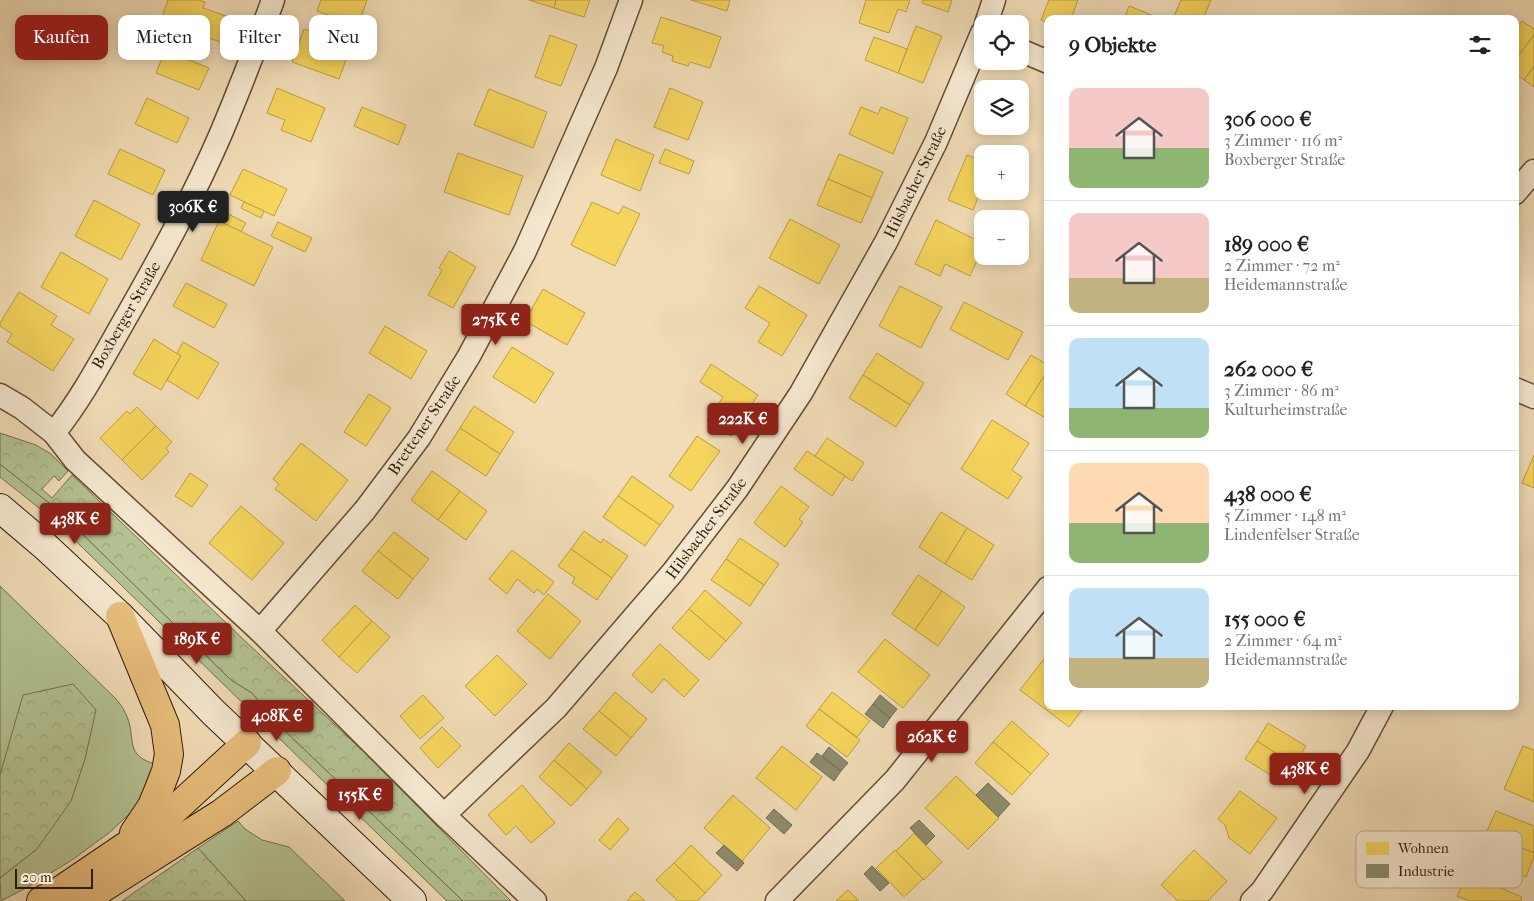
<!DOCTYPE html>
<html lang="de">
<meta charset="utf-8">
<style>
:root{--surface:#fff;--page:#f2f2f2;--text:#222;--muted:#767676;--line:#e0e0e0;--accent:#8f2418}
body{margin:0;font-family:"IM FELL French Canon",serif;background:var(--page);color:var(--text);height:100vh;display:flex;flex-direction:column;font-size:19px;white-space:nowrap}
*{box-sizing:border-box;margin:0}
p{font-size:16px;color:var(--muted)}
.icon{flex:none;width:28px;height:28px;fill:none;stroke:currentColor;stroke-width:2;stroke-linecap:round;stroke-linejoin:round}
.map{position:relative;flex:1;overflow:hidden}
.drawer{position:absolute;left:1044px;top:15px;width:475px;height:695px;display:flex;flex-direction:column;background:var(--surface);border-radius:10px;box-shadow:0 2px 12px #0003}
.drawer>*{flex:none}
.hud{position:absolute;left:15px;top:15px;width:475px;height:45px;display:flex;gap:10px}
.controls{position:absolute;left:974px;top:15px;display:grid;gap:10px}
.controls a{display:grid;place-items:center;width:55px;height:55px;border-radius:10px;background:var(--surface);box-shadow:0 2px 12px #0003;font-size:25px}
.scale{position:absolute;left:15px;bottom:12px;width:78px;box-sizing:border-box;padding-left:5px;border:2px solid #321d09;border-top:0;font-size:14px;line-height:18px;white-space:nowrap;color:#321d09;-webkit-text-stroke:4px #f6e8d0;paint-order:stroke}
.price{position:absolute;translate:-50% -42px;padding:0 11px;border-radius:5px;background:var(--accent);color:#fff;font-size:16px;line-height:32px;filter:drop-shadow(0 1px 2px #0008)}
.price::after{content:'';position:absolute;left:50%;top:30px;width:15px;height:11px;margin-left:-8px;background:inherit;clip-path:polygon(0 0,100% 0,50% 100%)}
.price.active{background:#222;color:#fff}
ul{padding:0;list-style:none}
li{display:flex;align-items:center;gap:15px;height:125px;padding:0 25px}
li+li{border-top:1px solid var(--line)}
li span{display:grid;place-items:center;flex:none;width:140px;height:100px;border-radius:10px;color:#555}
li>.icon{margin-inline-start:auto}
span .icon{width:60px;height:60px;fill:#fffc;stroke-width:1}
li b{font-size:21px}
h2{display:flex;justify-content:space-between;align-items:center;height:60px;padding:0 25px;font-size:21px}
.chip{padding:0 18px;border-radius:10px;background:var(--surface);box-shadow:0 2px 12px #0003;font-size:18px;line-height:45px}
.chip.active{background:var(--accent);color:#fff}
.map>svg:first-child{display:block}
.grass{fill:#b4c293;stroke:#73704e}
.forest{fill:url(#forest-crowns);stroke:#73704e}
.homes{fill:#f6d55c;stroke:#bb9e43}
.industry{fill:#8c8c6e;stroke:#716b50}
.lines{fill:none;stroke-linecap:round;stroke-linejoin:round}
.street-casing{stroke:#624d34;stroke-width:25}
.secondary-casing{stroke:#321d09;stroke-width:30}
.highway-casing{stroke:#321d09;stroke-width:30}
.street{stroke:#f6e8d0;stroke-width:22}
.secondary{stroke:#f6e8d0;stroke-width:28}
.highway{stroke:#e8be7c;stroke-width:28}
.labels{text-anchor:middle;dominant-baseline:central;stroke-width:5;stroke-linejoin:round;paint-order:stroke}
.street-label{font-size:16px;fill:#321d09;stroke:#f6e8d0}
.key{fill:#f6e8d0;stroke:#bbab94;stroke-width:1}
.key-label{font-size:14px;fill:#321d09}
</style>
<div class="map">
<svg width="1534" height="901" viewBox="0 0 1534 901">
<defs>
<pattern id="forest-crowns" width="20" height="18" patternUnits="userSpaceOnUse" patternTransform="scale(1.25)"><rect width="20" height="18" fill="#b4c293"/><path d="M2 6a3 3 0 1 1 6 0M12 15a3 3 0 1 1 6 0" fill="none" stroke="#9ba67d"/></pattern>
</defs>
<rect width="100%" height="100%" fill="#f1dcb7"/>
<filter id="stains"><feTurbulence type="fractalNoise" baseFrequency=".004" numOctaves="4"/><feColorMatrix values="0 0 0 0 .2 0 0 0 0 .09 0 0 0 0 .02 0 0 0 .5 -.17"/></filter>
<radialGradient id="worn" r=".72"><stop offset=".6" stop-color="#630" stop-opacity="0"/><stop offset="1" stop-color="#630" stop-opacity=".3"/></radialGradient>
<g class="grass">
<path d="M0,464l58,46 173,170 21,13 32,37 179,171h-16l-394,-382 -53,-42z"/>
<path d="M0,586l116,113c7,8 12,17 14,28 2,9 1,20 7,27 5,6 14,9 21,11l-16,37 -32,30 -38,28 -46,28 -25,13 -1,-23 37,-29 -37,-74z"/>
<path d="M238,821l7,8 17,11 27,7 56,54h-99l-48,-53z"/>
</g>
<g class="forest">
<path d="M0,433l36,12 15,9 17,17 -9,10 -5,-5 -12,13 10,9 20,-23 173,166 118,110 148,150h-48l-179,-171 -32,-37 -21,-13 -173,-170 -58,-46z"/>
<path d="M73,684l23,26 -11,49 -14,42 -34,48 -37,29v-103l23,-80z"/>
<path d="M198,848l48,53h-124z"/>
</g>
<g class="homes">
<path d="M168,0h30l7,2 -2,6 26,9 -9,25 -59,-22z"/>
<path d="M321,0h46l-9,25 -41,-14z"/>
<path d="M529,0h27l-2,8z"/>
<path d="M556,0h34l-6,17 -30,-9z"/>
<path d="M691,0h39l-3,11z"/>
<path d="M866,0h44l-4,12 -8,-3 -9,24 -30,-10z"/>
<path d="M923,0h29l-4,12 -26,-9z"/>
<path d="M1049,0h29l-7,19h-23v4l-7,-3z"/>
<path d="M1181,0h30l-8,19h-30z"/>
<path d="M1129,6l25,10 -1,3h-29z"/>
<path d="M661,17l60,20 -11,31 -20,-6 -2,4 -16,-5 1,-5 -11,-4 2,-6 -12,-3z"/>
<path d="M1522,21l12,8v6l-19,25v-31z"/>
<path d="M916,26l26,10 -19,47 -25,-10z"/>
<path d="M336,27l24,8 -4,12 -5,-1 -12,33 -47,-17 12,-33 28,10z"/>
<path d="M149,31l28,11 -5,11 37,15 -10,22 -43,-17 6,-15 -20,-8z"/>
<path d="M550,35l27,10 -16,41 -26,-9z"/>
<path d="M1534,35v31l-10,14 -9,-7v-13z"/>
<path d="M874,37l33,12 -9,24 -33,-13z"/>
<path d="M1534,66v21l-10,-7z"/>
<path d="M277,88l48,20 -14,34 -30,-12 4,-10 -18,-7z"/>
<path d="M670,88l33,14 -15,38 -34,-13z"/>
<path d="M489,89l58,23 -14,36 -59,-23z"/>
<path d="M147,98l42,20 -12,25 -42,-19z"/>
<path d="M362,107l44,18 -8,20 -44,-19z"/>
<path d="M861,107l17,7 3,-7 27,11 -15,36 -44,-20z"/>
<path d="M983,126h26l-4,9z"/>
<path d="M616,139l38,16 -14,36 -39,-16z"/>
<path d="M120,149l45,21 -12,25 -45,-21z"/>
<path d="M665,149l29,12 -5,13 -30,-11z"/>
<path d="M458,153l65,23 -14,39 -65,-23z"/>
<path d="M839,154l44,18 -11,26 -44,-19z"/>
<path d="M967,155l15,6v27l-9,22 -25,-10z"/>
<path d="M243,169l44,20 -13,27 -44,-21z"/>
<path d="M828,179l44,19 -11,25 -44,-18z"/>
<path d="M94,200l46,24 -19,36 -46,-24z"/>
<path d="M244,202l20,9 -3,7 -20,-10z"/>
<path d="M592,202l27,12 4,-8 17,8 -25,52 -44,-21z"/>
<path d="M224,212l22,11 -5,9 -22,-11z"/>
<path d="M790,219l50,26 -21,39 -50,-26z"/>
<path d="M936,220l46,23v6l-12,27 -25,-12 -5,12 -25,-12z"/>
<path d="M219,221l54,26 -19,39 -53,-26z"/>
<path d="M278,222l34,16 -7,14 -34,-16z"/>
<path d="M449,251l27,16 -23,41 -25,-13 14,-25 -3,-2z"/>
<path d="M61,252l47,27 -19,35 -48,-27z"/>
<path d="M186,283l41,21 -13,24 -41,-22z"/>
<path d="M759,286l48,29 -25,41 -24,-14 12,-19 -25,-15z"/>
<path d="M900,286l42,21 -21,41 -42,-22z"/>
<path d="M543,289l42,24 -18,32 -42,-24z"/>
<path d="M19,292l38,24 -6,9 23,14 -21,32 -46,-29 5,-8 -12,-8v-3z"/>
<path d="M964,302l59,30 -15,28 -58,-31z"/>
<path d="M385,326l42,25 -16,28 -42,-26z"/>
<path d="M154,339l27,17 -20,34 -28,-16z"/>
<path d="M183,342l36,21 -21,36 -31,-19 14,-24 -4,-3z"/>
<path d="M512,347l42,26 -19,30 -42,-26z"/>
<path d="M877,353l47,30 -14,22 -47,-30z"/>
<path d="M1031,355l17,10v5l-23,36 -19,-12z"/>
<path d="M711,364l47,31 -27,41 -24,-15 16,-24 -23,-15z"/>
<path d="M1048,370v42l-4,5 -19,-11z"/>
<path d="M863,375l47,30 -14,22 -47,-29z"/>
<path d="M369,394l22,14 -25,38 -22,-14z"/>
<path d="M474,406l40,26 -14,22 -40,-26z"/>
<path d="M137,407l19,19 -34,34 -22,-22 27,-27 3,3z"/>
<path d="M992,420l37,23 -17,27 10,7 -14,22 -47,-30z"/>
<path d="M156,426l16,16 -6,6 3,4 -27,28 -20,-20z"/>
<path d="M460,428l40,26 -14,22 -40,-26z"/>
<path d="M697,436l23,15 -29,40 -22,-15z"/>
<path d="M827,438l37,25 -12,18 -37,-25z"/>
<path d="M301,443l47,37 -32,41 -41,-32 4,-5 -6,-5z"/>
<path d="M807,451l38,25 -13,20 -38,-27z"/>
<path d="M1534,455v33l-12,-5z"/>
<path d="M432,471l28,20 -22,29 -27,-20z"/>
<path d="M190,473l18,12 -16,22 -17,-11z"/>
<path d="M632,476l42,30 -14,19 -42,-29z"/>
<path d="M781,486l28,21 -10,12 4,3 -18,25 -31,-24z"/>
<path d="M460,491l27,20 -21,29 -28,-20z"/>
<path d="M618,496l42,29 -15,21 -42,-29z"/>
<path d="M241,506l43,37 -32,37 -43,-37z"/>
<path d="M941,512l26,16 -22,36 -26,-17z"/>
<path d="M967,528l27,17 -22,35 -27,-16z"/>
<path d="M584,531l17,12 2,-4 25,17 -16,22 -41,-29z"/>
<path d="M394,532l35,27 -16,20 -35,-28z"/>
<path d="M740,538l39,26 -15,21 -38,-26z"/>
<path d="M571,549l41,29 -15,22 -25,-17 3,-5 -17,-12z"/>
<path d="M512,550l42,32 -10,13 -7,-6 -3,4 -17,-14 -10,15 -18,-15z"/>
<path d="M378,551l35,28 -15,20 -36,-28z"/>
<path d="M726,559l38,26 -14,21 -39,-26z"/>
<path d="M918,575l24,16 -27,39 -23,-16z"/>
<path d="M705,590l37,33 -16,18 -37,-32z"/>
<path d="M942,591l23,16 -27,39 -23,-16z"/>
<path d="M548,594l33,27 -31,38 -33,-28z"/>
<path d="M355,605l17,16 -33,36 -17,-17z"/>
<path d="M689,609l37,32 -17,19 -37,-32z"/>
<path d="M372,621l18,16 -33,36 -18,-16z"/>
<path d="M885,639l45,36 -27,33 -45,-36z"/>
<path d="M660,644l39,36 -15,17 -20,-18 -12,14 -20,-18z"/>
<path d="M497,655l30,29 -32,32 -30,-30z"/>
<path d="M1047,655l1,51h37l-16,21 -49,-37z"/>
<path d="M615,692l32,27 -16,19 -32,-27z"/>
<path d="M832,692l38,29 -13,16 -38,-28z"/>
<path d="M423,695l21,23 -24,21 -20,-23z"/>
<path d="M819,709l41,31 -13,17 -41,-31z"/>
<path d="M599,711l32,27 -15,18 -33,-27z"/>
<path d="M1012,721l37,33 -18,20 -38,-32z"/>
<path d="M1268,723l38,23 -12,19 -37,-24z"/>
<path d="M442,727l19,19 -23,22 -18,-20z"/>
<path d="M1257,741l37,24 -11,18 -38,-24z"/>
<path d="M993,742l38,32 -19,21 -37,-32z"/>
<path d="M569,743l33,29 -15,17 -33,-29z"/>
<path d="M782,746l40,31 -26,33 -40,-32z"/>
<path d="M1523,746l11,4v52l-30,-13z"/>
<path d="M554,760l33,29 -16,17 -32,-29z"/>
<path d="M956,776l43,42 -31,31 -43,-41z"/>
<path d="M522,785l33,38 -24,20 -15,-17 -10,9 -18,-20z"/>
<path d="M1240,791l37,27 -27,36 -21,-16 -4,-13 -7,-6z"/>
<path d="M733,795l37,33 -28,33 -38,-33z"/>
<path d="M1496,811l38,15v27l-48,-20z"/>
<path d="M618,818l11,11 -19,21 -11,-10z"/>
<path d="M914,833l28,29 -18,18 -28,-29z"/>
<path d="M1486,833l48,20v4l-8,20 -50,-20z"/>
<path d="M691,845l31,30 -17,18 -31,-30z"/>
<path d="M895,850l28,29 -19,18 -28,-29z"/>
<path d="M1194,850l33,31 -19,20h-30l-17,-16z"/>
<path d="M674,863l31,30 -8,8h-19l-22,-21z"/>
<path d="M1467,874l55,23 -1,4h-51l-13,-5z"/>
<path d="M848,890l11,11h-23z"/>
<path d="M635,892l10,9h-18z"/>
</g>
<g class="industry">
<path d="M880,695l17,14 -7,9 -17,-14z"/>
<path d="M873,704l17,14 -7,10 -18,-14z"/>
<path d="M829,747l19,16 -7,8 -19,-15z"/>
<path d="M817,753l24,18 -7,10 -24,-19z"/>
<path d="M988,783l22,21 -12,13 -22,-22z"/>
<path d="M774,809l18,16 -8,9 -18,-16z"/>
<path d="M919,820l16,16 -9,9 -16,-17z"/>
<path d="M724,845l20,18 -7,8 -21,-18z"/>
<path d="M872,866l17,17 -9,8 -16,-17z"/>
</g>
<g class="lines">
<defs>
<g id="street">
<path d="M986,24l8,-24"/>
<path d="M1020,50l28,12"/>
<path d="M1515,193l19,-22"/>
<path d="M1515,389l19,8"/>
<path d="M0,395l22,13 32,25 21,27 185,171 184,184 91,86"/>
<path d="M54,433c29,-36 51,-79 74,-119 34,-60 67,-120 94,-183 18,-43 35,-87 51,-131"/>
<path d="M260,631l105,-121 54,-72 50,-82 56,-105 81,-183 25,-68"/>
<path d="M444,815l112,-107 117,-136 64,-83 64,-96 85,-151 50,-100 46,-109"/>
<path d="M777,901l118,-121 153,-192"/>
<path d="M1252,901l10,-10 96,-140 24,-45"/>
</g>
<path id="secondary" d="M0,508l46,39 74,69 93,96 199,189"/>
<g id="highway">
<path d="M120,616l45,109 4,29 -3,17 -7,18 -7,17 -18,27"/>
<path d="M41,901l20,-11 99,-67 87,-80"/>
<path d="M82,901l140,-88 55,-42"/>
</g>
</defs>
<use href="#street" class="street-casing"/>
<use href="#secondary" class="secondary-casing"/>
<use href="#highway" class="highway-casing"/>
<use href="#street" class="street"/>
<use href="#secondary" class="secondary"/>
<use href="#highway" class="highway"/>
</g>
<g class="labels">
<g class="street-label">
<text transform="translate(915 182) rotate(-64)">Hilsbacher Straße</text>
<text transform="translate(126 315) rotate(-60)">Boxberger Straße</text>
<text transform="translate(424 425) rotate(-56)">Brettener Straße</text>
<text transform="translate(706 528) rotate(-53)">Hilsbacher Straße</text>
</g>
</g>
<rect x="1356" y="831" width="166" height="57" rx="8" class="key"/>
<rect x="1366" y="842" width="23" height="13" fill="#f6d55c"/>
<rect x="1366" y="864" width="23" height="14" fill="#8c8c6e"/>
<g class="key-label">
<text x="1398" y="853">Wohnen</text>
<text x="1398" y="876">Industrie</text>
</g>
<rect width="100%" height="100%" filter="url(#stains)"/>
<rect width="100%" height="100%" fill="url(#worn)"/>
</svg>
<div class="controls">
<a><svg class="icon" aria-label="locate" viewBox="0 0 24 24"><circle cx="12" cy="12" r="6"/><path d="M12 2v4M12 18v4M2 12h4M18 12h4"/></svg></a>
<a><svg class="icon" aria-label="layers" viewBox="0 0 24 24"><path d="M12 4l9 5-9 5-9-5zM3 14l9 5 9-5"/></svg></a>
<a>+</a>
<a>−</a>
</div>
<div class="scale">20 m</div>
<b class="price active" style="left:193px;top:233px">306K €</b>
<b class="price" style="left:496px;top:346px">275K €</b>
<b class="price" style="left:743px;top:445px">222K €</b>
<b class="price" style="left:75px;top:545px">438K €</b>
<b class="price" style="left:197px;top:665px">189K €</b>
<b class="price" style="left:277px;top:742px">408K €</b>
<b class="price" style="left:932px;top:763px">262K €</b>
<b class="price" style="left:1305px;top:795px">438K €</b>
<b class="price" style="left:360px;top:821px">155K €</b>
<div class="hud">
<a class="chip active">Kaufen</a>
<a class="chip">Mieten</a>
<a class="chip">Filter</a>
<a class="chip">Neu</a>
</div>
<section class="drawer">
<h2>9 Objekte<svg class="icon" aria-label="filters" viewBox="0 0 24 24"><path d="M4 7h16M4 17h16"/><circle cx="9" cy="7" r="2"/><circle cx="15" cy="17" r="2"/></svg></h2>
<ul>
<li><span style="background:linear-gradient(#f6c9c9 60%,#8fb573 0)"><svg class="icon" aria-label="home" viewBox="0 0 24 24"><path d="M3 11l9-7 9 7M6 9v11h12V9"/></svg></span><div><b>306 000 €</b><p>3 Zimmer · 116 m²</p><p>Boxberger Straße</p></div></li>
<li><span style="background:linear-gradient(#f6c9c9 65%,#c2b280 0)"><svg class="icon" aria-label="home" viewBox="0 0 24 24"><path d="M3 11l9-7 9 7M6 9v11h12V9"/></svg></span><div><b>189 000 €</b><p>2 Zimmer · 72 m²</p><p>Heidemannstraße</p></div></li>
<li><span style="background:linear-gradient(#bfe0f5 70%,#8fb573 0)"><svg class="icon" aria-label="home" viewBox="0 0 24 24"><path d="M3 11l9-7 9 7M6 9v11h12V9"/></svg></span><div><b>262 000 €</b><p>3 Zimmer · 86 m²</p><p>Kulturheimstraße</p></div></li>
<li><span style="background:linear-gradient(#ffd9b3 60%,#8fb573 0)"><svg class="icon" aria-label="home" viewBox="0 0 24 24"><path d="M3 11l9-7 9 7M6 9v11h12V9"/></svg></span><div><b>438 000 €</b><p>5 Zimmer · 148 m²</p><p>Lindenfelser Straße</p></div></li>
<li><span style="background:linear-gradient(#bfe0f5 70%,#c2b280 0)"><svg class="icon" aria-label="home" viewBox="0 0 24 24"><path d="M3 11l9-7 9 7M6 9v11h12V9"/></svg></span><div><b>155 000 €</b><p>2 Zimmer · 64 m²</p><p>Heidemannstraße</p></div></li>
</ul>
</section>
</div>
